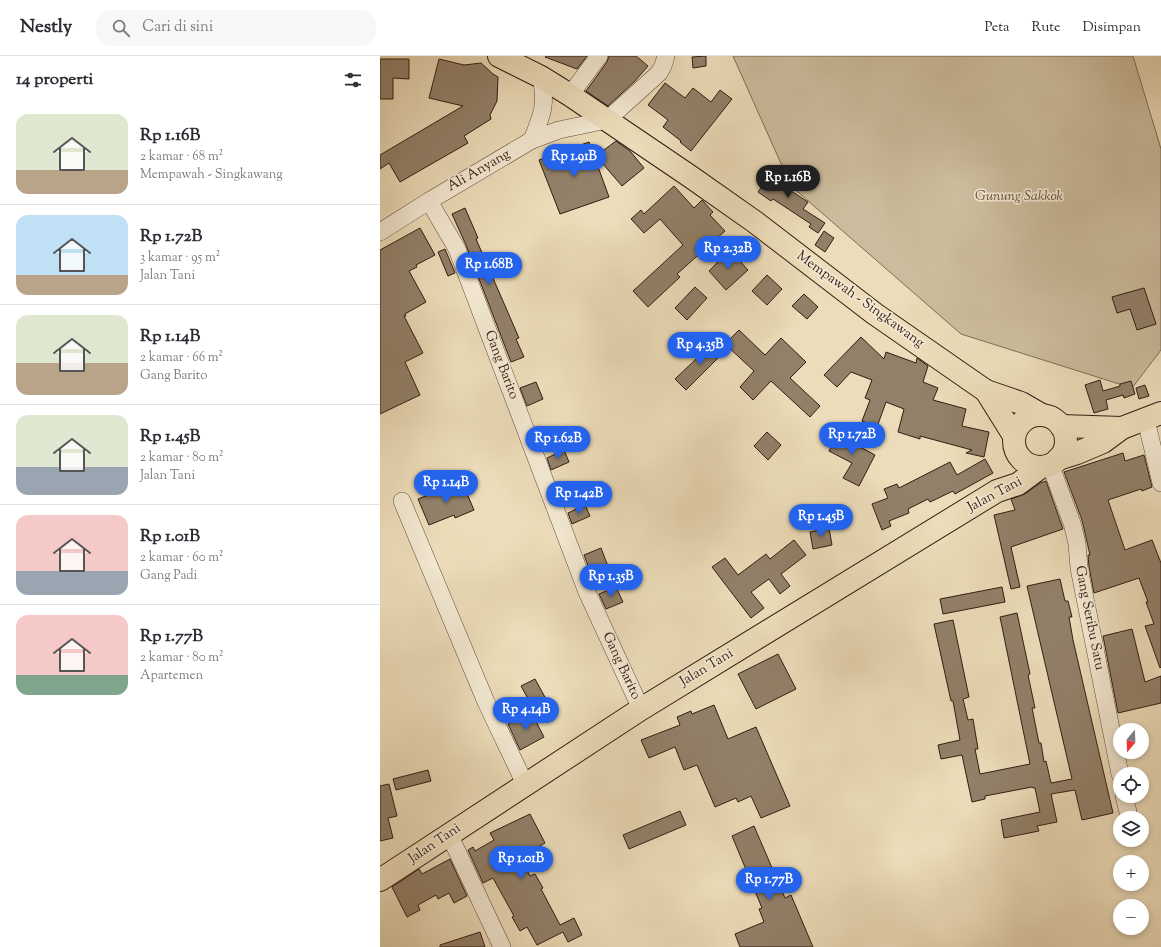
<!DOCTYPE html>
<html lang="id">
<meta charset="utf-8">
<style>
:root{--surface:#fff;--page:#f7f7f7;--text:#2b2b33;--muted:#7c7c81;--line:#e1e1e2;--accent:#2563eb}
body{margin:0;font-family:"Sorts Mill Goudy",serif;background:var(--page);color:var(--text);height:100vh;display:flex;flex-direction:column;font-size:15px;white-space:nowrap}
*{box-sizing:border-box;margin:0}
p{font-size:13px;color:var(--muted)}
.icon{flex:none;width:22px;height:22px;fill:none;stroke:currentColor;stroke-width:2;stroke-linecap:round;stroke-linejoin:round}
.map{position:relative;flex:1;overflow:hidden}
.panel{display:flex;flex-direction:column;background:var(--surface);width:380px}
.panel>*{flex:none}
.needle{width:26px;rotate:199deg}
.tools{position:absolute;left:733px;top:667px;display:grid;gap:8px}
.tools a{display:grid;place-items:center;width:36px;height:36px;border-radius:50%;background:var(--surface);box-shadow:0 2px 6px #0003;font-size:20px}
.price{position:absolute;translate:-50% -34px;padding:0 9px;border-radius:14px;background:var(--accent);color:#fff;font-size:13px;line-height:26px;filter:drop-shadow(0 1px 2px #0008)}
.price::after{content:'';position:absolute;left:50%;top:24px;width:12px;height:9px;margin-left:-6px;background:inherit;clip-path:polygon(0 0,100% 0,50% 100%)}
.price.on{background:#222;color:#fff}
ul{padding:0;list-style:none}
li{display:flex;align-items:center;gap:12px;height:100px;padding:0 16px}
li+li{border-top:1px solid var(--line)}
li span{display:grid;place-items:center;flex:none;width:112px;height:80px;border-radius:12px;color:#555}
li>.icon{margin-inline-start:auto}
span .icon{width:48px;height:48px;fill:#fffc;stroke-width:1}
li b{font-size:17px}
h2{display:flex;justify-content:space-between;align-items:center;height:48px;padding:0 16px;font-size:17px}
header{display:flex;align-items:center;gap:24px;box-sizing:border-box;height:56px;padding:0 20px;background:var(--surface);border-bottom:1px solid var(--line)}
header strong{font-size:19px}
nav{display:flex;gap:22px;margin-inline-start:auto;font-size:14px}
.search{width:280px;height:36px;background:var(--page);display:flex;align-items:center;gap:10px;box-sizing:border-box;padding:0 14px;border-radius:16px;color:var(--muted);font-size:15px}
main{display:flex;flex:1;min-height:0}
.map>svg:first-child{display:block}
.green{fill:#ccbc9d;stroke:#7e6c58}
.building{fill:#928069;stroke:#311d13}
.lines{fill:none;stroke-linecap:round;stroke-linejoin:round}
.minor-casing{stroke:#604d3c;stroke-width:18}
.major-casing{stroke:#311d13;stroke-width:24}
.highway-casing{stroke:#311d13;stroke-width:24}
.minor{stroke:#f3e8d2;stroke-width:17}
.major{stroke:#ecdcb9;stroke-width:22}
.highway{stroke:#ecdcb9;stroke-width:22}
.labels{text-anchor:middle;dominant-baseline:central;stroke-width:3.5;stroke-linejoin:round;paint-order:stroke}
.street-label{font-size:14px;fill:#311d13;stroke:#f3e8d2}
.park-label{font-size:14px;font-style:italic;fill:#604d3c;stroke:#f3e8d2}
</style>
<header>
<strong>Nestly</strong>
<div class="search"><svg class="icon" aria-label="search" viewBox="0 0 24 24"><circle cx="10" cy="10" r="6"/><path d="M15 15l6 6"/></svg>Cari di sini</div>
<nav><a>Peta</a><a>Rute</a><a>Disimpan</a></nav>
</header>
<main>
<section class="panel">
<h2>14 properti<svg class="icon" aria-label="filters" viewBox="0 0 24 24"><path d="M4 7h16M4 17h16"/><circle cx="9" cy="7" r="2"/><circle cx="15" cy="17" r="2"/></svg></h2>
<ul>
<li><span style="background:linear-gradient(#dfe7d0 70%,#b9a48a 0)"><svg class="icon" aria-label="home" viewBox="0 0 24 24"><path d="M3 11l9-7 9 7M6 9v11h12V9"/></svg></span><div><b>Rp 1.16B</b><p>2 kamar · 68 m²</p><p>Mempawah - Singkawang</p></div></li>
<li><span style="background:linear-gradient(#bfe0f5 75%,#b9a48a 0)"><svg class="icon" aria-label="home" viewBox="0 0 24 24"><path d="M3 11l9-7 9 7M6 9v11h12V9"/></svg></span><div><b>Rp 1.72B</b><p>3 kamar · 95 m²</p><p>Jalan Tani</p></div></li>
<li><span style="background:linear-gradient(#dfe7d0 60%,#b9a48a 0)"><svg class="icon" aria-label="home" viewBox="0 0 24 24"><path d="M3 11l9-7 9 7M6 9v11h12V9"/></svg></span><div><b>Rp 1.14B</b><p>2 kamar · 66 m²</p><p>Gang Barito</p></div></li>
<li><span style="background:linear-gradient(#dfe7d0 65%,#9aa5b1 0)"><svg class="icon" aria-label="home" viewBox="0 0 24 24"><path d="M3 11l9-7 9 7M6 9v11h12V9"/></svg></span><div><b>Rp 1.45B</b><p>2 kamar · 80 m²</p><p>Jalan Tani</p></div></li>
<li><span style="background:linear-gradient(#f6c9c9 70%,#9aa5b1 0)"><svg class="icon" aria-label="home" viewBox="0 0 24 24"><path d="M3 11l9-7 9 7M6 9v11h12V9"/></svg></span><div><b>Rp 1.01B</b><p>2 kamar · 60 m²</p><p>Gang Padi</p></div></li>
<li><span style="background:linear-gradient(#f6c9c9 75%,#7fa58c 0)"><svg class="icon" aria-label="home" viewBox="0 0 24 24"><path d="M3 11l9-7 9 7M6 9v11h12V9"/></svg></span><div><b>Rp 1.77B</b><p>2 kamar · 80 m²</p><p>Apartemen</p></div></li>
</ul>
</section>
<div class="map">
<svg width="781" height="891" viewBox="0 0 781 891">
<rect width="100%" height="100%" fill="#ecdcb9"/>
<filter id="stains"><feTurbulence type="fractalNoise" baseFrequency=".005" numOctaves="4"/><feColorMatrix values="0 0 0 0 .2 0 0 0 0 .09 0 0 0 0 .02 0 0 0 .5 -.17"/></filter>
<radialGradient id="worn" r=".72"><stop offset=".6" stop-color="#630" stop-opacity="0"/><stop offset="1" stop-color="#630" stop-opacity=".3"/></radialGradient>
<path class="green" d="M353,0h400l28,93v201l-29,38 -171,-54 -170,-148z"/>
<g class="building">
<path d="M166,0h41l-10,13 -32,-12z"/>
<path d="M229,0h27l12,10 -13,15 -27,25 -22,-15 21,-29z"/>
<path d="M326,0v10l-13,2 -1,-11z"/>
<path d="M0,3h29v20l-16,-1v21h-13z"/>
<path d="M59,3l25,6 17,-2 12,11 5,3 -1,24 -7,14 1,4 -27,17 4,7 -68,39 -11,-19 -9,6v-14l83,-49 -34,-8z"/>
<path d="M285,27l20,15 8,-10 18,14 9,-12 12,9 -41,52 -11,-9 1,-1 -18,-14 5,-7 -20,-15z"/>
<path d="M236,85l14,10 14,17 -22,18 -26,-30z"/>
<path d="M209,86l20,55 -49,17 -21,-54z"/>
<path d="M393,114l14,9 -5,6 26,17 -5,7 22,14 -7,10 -9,-6 2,-3 -38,-25 -2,2 -13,-9z"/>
<path d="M294,130l20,22 8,-8 11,12 -3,3 15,16 -48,43 3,3 -32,30 -15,-16 50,-46 -23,-26 -16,14 -13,-14 10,-9 3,4z"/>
<path d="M85,152l13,30 -2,1 43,99 -3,1 8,18 -13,5 -45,-117 -14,-31z"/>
<path d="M40,172l15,27 -19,10 1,2 -8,4 17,31 -21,12 1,2h-2l19,37 -18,9 15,33 -40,19v-164z"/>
<path d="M444,175l10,7 -9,14 -10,-7z"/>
<path d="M65,193l10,24 -7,3 -10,-24z"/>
<path d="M350,194l18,20 -22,20 -17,-19z"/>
<path d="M387,219l15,14 -15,16 -15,-14z"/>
<path d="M315,231l12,11 -20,22 -12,-12z"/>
<path d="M764,232l12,36 -19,6 -7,-21 -13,4 -5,-16z"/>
<path d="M424,238l14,13 -11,12 -15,-13z"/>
<path d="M359,274l26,25 16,-17 25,24 -16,16 30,28 -10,11 -39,-36 -18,19 -13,-13 14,-16 -29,-27z"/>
<path d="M481,281l23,22 2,-7 30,11 1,-5 11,8 -5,16 15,6 -5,12 33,9 -4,17 27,6 -5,25 -18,-4 6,-3 -52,-14v3l-22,-7 6,-23 -18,-7 -9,25 -15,-6 8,-21 -5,-2 7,-18 -21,-8 -14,15 -13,-12z"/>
<path d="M335,285l10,10 -39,39 -11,-11z"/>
<path d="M720,324l3,11 17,-5v-2l11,-3 4,13 -11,4 -1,-3 -17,5 2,9 -14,4 -9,-28z"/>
<path d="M156,326l7,17 -16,7 -7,-18z"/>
<path d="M765,329l4,11 -10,3 -3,-11z"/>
<path d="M462,370l13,7 -4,9 24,13 -16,31 -16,-8 9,-15 -23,-12z"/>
<path d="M387,376l14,13 -13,15 -14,-14z"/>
<path d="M184,394l5,12 -18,8 -4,-12z"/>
<path d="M743,397l2,8 19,-6 8,32 -10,4 -1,-2 -33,11 17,50 27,-10 9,23v104l-1,1 -15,-42 9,-2 -8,-22h2l-9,-24 -45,15 -5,-26 -1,-12h2l-8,-35 -18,-48z"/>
<path d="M605,403l8,14 -38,21 -2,-3 -23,11 -2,-3 -20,10 1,4 -20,8 2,5 -9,4 -10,-26 16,-6 -4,-9 13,-5 2,4 51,-26 7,13z"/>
<path d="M666,425l17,48 -52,18 9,40 -9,2 -17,-74 21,-5 -4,-11 14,-5 15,-11z"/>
<path d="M82,426l12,28 -19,8 -1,-3 -25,10 -11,-26z"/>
<path d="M205,449l5,11 -18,8 -4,-11z"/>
<path d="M449,472l3,17 -19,4 -3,-17z"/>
<path d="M414,484l12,15 -25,19 9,12 -10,8 -11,-15 -18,13 13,16 -13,10 -39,-51 13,-9 13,17 28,-21 4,5z"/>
<path d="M221,492l8,21 -17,7 -8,-21z"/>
<path d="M680,523l5,22h3l4,16h-3l4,23 40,173 -31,7 -7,-30 -24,4 6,28 -20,4 2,5 -35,7 -3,-18 39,-8 -5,-24h-2l-1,-1 -47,9v3l-13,3 -10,-47 -21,4 -3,-14 22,-5 -7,-39h-2l-17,-77 19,-4 16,77 -6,2 5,21 5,-1 5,30h-3l5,25 50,-10 -30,-147 17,-4 13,61 -2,1 7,33h-3l7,35h2l3,19 2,-1 5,22 21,-4 -45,-193z"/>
<path d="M236,531l7,15 -17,7 -7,-15z"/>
<path d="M622,531l3,15 -62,12 -3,-15z"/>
<path d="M752,573l13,53 16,-6v27l-43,10 -15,-77z"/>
<path d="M398,598l18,35 -40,20 -18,-35z"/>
<path d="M155,623l11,20 -14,7 -11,-20z"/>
<path d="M334,649l14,34 28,-12 34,79 -29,12 -10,-22 -13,6 -2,-4 -21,9 -18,-42 -13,5 -9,-23 -26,11 -8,-18 39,-15 -3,-8 14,-6 1,3z"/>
<path d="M151,656l13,25 -24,13 -12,-26z"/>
<path d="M48,714l3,11 -35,9 -3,-11z"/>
<path d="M9,728l8,32 -9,2 5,20 -13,3v-55z"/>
<path d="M300,755l6,14 -57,24 -6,-14z"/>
<path d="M150,758l15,29 -25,14 10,19 5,-2 8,14 -2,1 19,36 14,-7 8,17 -14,7 -5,-10 -26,13 -10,-18 -7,4 -8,-14 2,-1 -21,-38 -10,5 -15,-33 5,-3 2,4 19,-11 -4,-7z"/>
<path d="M374,770l31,72 6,-3 22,52h-73l-5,-13 29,-12 -5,-13 3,-1 -30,-72z"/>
<path d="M70,803l17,37 -13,7 -5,-10 -11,6 -2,-4 -18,10 2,5 -13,7 -15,-30 27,-18 3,5z"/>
<path d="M100,876l5,15h-45v-2z"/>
</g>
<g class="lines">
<defs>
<g id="minor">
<path d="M190,39l29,-39"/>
<path d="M152,84c10,-25 15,-35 9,-63"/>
<path d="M49,145l28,48 130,343 54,117"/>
<path d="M0,176l49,-31 103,-61 27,-10 48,-10 52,-47 4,-7 3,-10"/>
<path d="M766,364l15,63"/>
<path d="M670,408l22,59 5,20 2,25 41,206"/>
<path d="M22,445l84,201 39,82"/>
<path d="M744,740l4,16"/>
<path d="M69,778l53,113"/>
</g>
<g id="major">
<path d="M119,0l42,21 29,18 121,82 64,45 120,92 111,77 35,12 19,11"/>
<path d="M606,335l28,45"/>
</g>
<g id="highway">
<circle cx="660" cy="385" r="26"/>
<path d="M681,370l61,2"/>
<path d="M678,403l19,-6 26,-11 19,-14 39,-15"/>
<path d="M0,824l261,-171 356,-218 21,-7 23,-17"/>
</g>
</defs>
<use href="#minor" class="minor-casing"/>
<use href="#major" class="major-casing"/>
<use href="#highway" class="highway-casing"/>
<use href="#minor" class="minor"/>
<use href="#major" class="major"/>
<use href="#highway" class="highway"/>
</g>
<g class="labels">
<g class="street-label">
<text transform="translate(99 115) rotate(-30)">Ali Anyang</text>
<text transform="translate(480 244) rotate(36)">Mempawah - Singkawang</text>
<text transform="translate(121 309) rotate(69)">Gang Barito</text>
<text transform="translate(615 439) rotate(-28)">Jalan Tani</text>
<text transform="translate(709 562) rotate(79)">Gang Seribu Satu</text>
<text transform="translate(241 610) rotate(65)">Gang Barito</text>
<text transform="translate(327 612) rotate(-31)">Jalan Tani</text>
<text transform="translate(55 788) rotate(-34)">Jalan Tani</text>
</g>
<g class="park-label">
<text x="639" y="141">Gunung Sakkok</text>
</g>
</g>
<rect width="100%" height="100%" filter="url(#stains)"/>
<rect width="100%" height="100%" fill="url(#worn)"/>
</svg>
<div class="tools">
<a><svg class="needle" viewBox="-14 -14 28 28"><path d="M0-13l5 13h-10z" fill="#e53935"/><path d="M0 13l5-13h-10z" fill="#7c7c81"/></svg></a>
<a><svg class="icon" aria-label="locate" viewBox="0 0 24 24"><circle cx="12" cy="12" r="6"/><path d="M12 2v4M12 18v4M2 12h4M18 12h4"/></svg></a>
<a><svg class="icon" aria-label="layers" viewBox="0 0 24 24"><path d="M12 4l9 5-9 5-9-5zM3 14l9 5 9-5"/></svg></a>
<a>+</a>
<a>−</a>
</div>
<b class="price" style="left:194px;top:122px">Rp 1.91B</b>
<b class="price on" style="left:408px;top:143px">Rp 1.16B</b>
<b class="price" style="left:348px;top:214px">Rp 2.32B</b>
<b class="price" style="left:109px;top:230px">Rp 1.68B</b>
<b class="price" style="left:320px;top:310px">Rp 4.35B</b>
<b class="price" style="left:472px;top:400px">Rp 1.72B</b>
<b class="price" style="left:178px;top:404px">Rp 1.62B</b>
<b class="price" style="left:66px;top:448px">Rp 1.14B</b>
<b class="price" style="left:199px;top:459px">Rp 1.42B</b>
<b class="price" style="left:441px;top:482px">Rp 1.45B</b>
<b class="price" style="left:231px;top:542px">Rp 1.35B</b>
<b class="price" style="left:146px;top:675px">Rp 4.14B</b>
<b class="price" style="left:141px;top:824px">Rp 1.01B</b>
<b class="price" style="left:389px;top:845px">Rp 1.77B</b>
</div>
</main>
